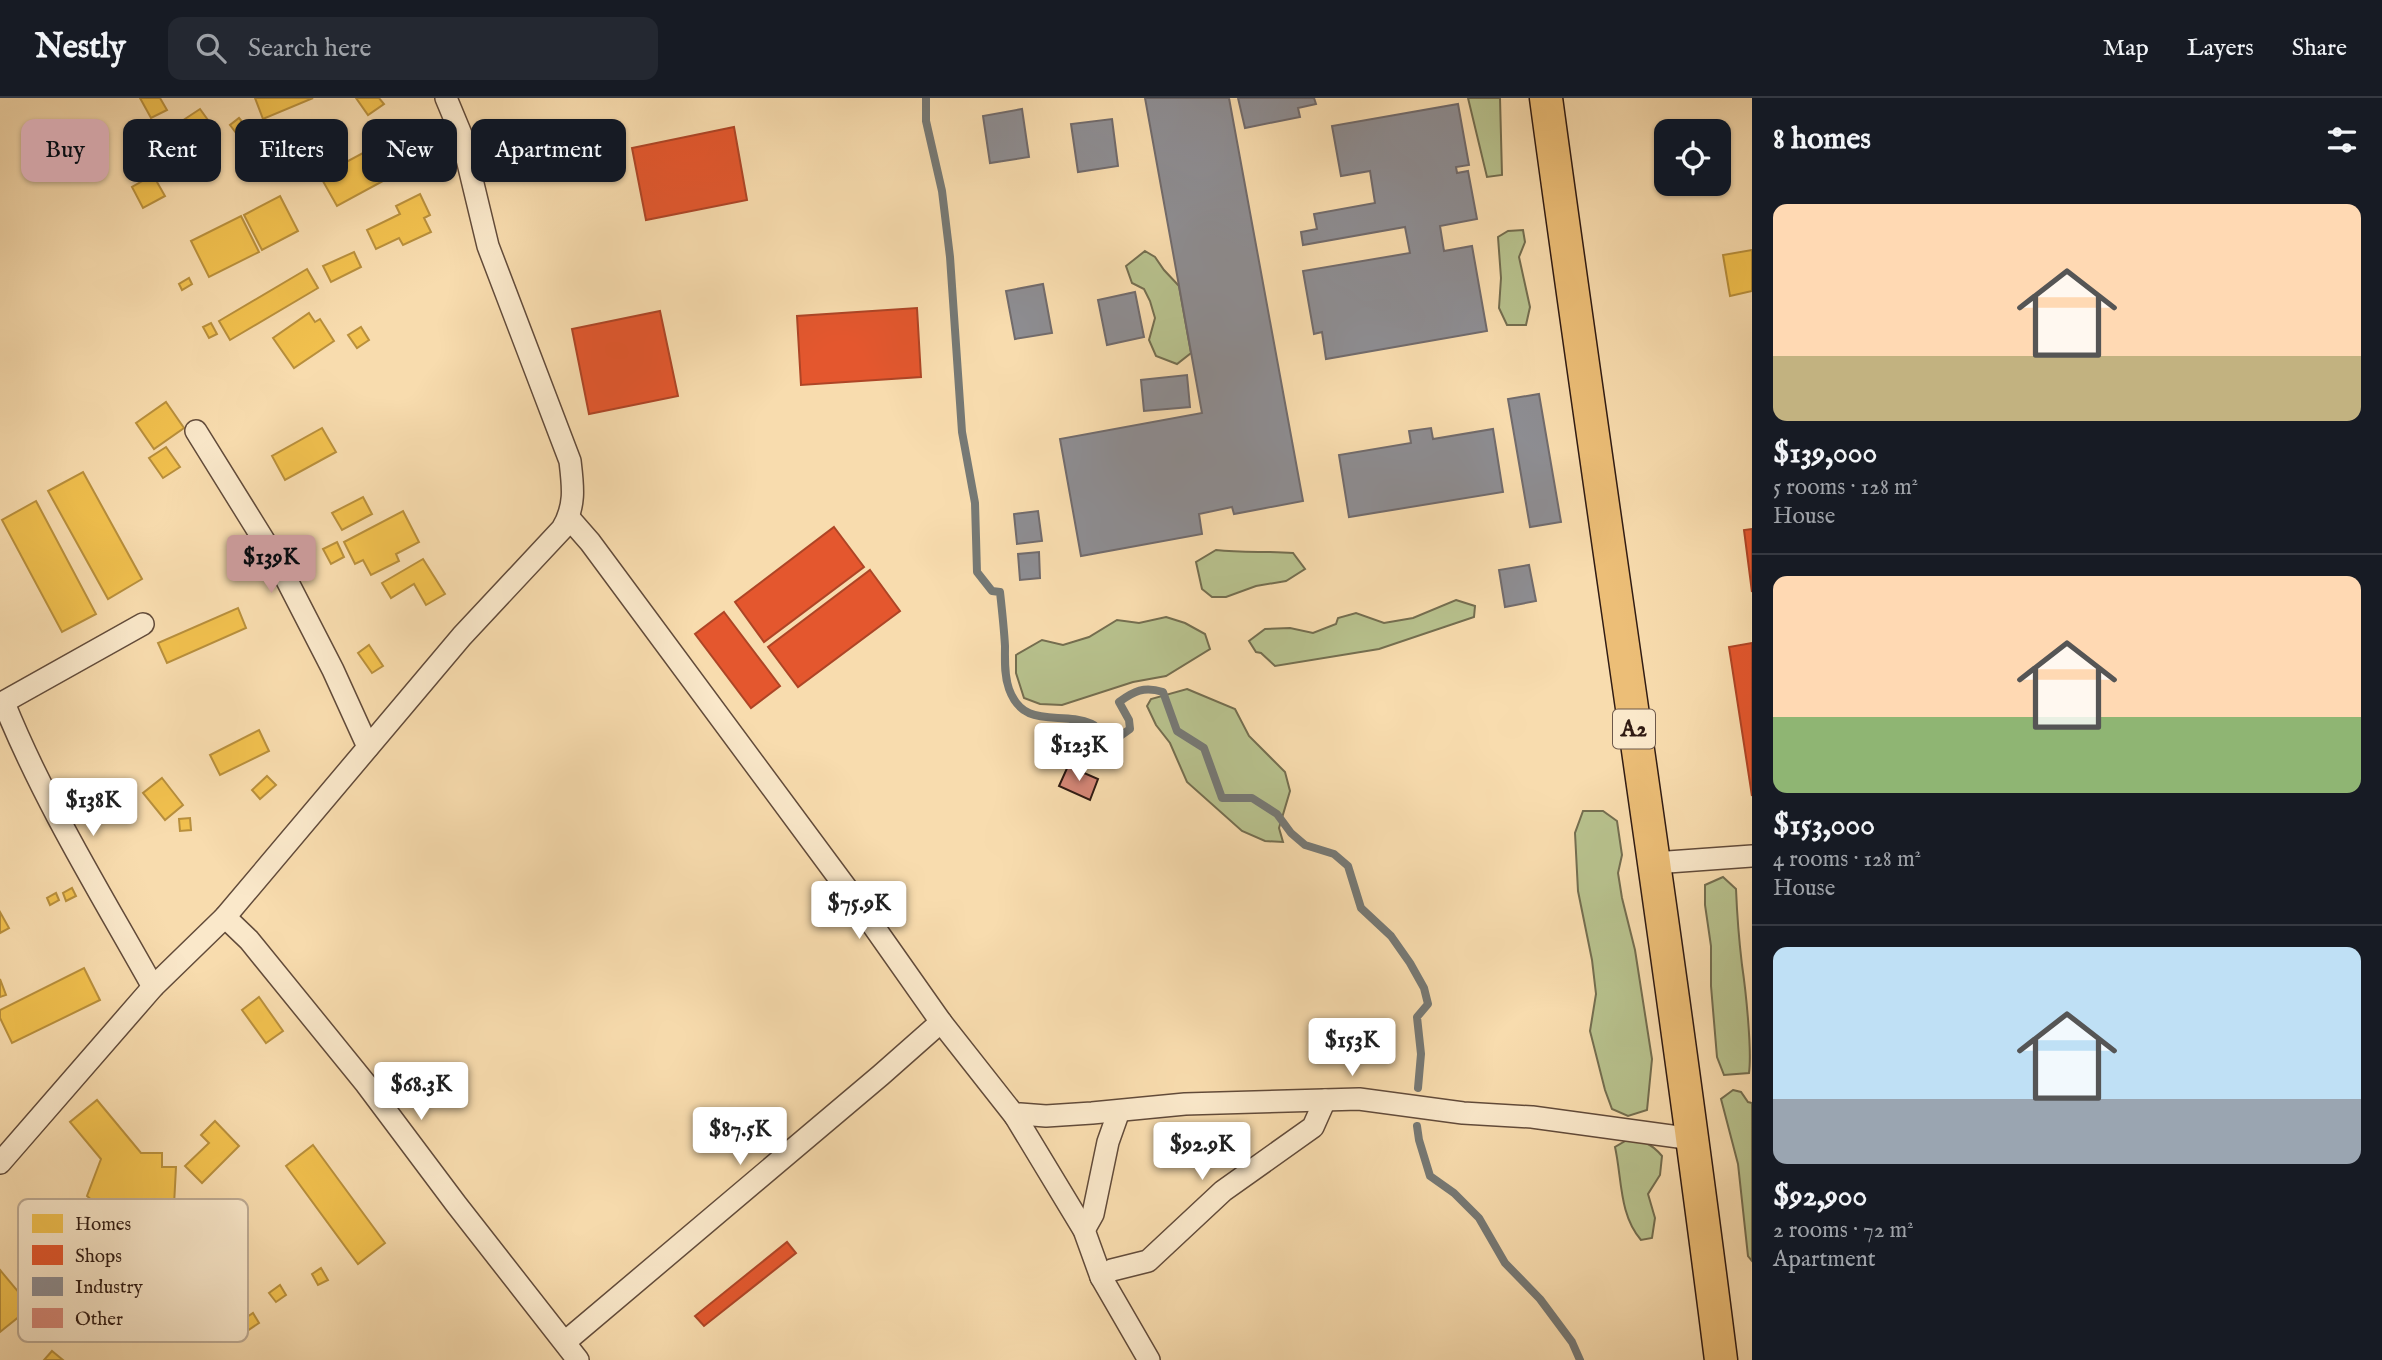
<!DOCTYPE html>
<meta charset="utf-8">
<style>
:root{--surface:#171b24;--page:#242831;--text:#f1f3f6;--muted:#9ea1a6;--line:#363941;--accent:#c59692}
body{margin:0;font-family:"IM FELL English",serif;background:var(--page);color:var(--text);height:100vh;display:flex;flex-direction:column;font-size:26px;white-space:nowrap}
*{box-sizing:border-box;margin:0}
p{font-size:23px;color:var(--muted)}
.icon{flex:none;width:38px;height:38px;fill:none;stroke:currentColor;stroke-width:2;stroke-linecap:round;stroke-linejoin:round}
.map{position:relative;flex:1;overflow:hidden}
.drawer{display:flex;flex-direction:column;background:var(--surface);width:630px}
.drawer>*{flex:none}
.banner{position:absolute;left:21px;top:21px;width:665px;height:63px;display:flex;gap:14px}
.tools{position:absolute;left:1654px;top:21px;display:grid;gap:14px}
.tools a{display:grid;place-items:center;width:77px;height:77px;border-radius:14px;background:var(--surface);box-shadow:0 2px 5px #0004;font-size:35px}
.price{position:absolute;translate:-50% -60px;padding:0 16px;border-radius:7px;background:#fff;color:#222;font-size:23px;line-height:46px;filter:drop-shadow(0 2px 4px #0008)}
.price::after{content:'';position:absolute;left:50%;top:42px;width:21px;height:16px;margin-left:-10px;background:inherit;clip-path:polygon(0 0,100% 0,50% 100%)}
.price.current{background:var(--accent);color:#111}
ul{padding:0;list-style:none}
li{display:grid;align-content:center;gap:14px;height:371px;padding:0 21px}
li+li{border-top:2px solid var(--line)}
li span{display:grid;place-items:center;height:217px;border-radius:14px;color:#555}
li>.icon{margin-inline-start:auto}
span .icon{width:126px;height:126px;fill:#fffc;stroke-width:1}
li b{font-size:30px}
h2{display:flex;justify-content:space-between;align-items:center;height:84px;padding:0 21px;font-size:30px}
.chip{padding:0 24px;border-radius:14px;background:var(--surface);box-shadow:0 2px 5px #0004;font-size:24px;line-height:63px}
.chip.current{background:var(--accent);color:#111}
header{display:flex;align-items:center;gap:42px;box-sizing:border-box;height:98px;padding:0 35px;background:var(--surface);border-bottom:2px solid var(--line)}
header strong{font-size:33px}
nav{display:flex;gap:38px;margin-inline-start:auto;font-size:24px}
.search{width:490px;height:63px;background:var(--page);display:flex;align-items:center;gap:18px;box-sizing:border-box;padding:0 24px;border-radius:14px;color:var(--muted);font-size:26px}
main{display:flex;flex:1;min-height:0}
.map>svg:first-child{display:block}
.green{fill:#b8c28e;stroke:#746e50;stroke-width:2}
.homes{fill:#f2c14e;stroke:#b88f3c;stroke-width:2}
.shops{fill:#e4572e;stroke:#ae4526;stroke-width:2}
.industry{fill:#8d8d92;stroke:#716b6c;stroke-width:2}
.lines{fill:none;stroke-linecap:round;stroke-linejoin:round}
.stream{stroke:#767975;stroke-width:8}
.building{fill:#d68878;stroke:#301b13;stroke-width:2}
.street-casing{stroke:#624b3a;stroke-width:24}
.primary-casing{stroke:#301b13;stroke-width:35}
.street{stroke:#fae8ca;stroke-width:21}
.primary{stroke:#ecbe77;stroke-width:32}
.labels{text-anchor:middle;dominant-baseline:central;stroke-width:7;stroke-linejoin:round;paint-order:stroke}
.shield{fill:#fae8ca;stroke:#6d584a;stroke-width:2}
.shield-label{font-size:23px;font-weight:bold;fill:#301b13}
.key{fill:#fae8ca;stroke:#bdaa93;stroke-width:2}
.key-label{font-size:19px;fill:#301b13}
</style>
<header>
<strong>Nestly</strong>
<div class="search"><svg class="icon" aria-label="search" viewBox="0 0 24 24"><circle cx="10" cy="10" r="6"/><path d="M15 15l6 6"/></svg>Search here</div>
<nav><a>Map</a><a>Layers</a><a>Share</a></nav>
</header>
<main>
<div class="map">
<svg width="1752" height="1262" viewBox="0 0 1752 1262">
<rect width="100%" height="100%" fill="#f8dcae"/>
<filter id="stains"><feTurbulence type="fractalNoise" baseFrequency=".00286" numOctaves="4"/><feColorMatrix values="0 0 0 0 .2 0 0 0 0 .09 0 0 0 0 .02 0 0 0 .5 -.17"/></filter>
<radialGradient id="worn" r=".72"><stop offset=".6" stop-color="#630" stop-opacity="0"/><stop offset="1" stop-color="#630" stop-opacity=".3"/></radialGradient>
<g class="green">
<path d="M1468,0h32l2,77 -15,2z"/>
<path d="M1523,132l2,12 -6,15 11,50 -4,18h-19l-8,-17 2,-30 -3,-41 10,-6z"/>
<path d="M1145,153l10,6 9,13 15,16 12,67 -14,11 -21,-8 -7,-16 6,-22 -5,-17 -6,-12 -12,-6 -6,-17z"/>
<path d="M1216,452c26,3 51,1 77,3l12,16 -19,12 -30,5 -30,11h-14l-10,-8 -6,-27z"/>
<path d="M1456,502l19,6 -1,11 -95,32 -104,17 -14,-13 -5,-1 -7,-11 16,-12 25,-1 23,5 23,-9 2,-6 18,-5 28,10 29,-5z"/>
<path d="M1166,519l19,6 20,11 5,15 -44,27 -33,6 -71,23 -22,-1 -16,-6 -8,-25v-18l26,-15 21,5 26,-8 28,-17 22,3z"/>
<path d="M1187,591l48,20 14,27 36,36 5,19 -11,37 4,14 -18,-1 -23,-10 -55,-49 -17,-39 -14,-18 -9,-19 4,-7z"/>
<path d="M1583,713h20l14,10 5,34 -4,18 4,25 13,52 17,109 -5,51 -19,6 -16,-7 -7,-19 -15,-59 6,-37 -4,-34 -14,-69 -3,-58z"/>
<path d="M1723,779l13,12c1,25 3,51 6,76 4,27 10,85 7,108l-25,2 -7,-18 -6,-71v-40l-6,-41v-20z"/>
<path d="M1733,992l8,2 7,10 4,1v158l-4,-5 -10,-92 -17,-65z"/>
<path d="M1627,1042c17,1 24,3 35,16l-2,19 -12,19 7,24 -3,20 -11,2c-22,-25 -19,-62 -26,-93z"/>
</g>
<g class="homes">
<path d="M140,0h20l7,12 -16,8z"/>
<path d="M255,0h58l-50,21z"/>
<path d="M356,0h23l5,6 -16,11z"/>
<path d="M200,11l13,18 -20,13 14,21 -19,13 -11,-16 -14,9 -5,-8 -3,3 -11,-16z"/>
<path d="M239,20l10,12 -10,7 -9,-12z"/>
<path d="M389,41l16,30 -68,37 -17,-30z"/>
<path d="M153,77l12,21 -22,12 -11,-21z"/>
<path d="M420,96l10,21 -6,3 7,14 -28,13 -4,-7 -23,11 -9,-19 33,-16 -4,-8z"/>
<path d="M280,98l18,35 -36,19 -18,-35z"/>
<path d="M241,118l18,36 -50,25 -18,-36z"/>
<path d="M1752,152v41l-22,5 -7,-41z"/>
<path d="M354,154l7,15 -30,15 -8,-16z"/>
<path d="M307,171l11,19 -88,52 -11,-19z"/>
<path d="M189,180l3,6 -10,6 -3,-6z"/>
<path d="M309,215l6,9 5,-3 14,22 -40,27 -21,-30z"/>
<path d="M211,225l6,11 -8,4 -6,-11z"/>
<path d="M361,229l8,13 -12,8 -9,-13z"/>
<path d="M166,304l18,26 -30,21 -18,-26z"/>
<path d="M322,330l14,24 -51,28 -13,-24z"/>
<path d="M166,349l14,20 -17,11 -14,-20z"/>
<path d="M83,374l59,107 -34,20 -60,-108z"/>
<path d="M363,399l9,17 -30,16 -10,-17z"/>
<path d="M36,403l60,113 -34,18 -60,-112z"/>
<path d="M403,413l16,31 -23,12 3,7 -28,14 -8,-15 -8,4 -11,-22z"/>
<path d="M337,444l7,15 -13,7 -8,-15z"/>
<path d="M423,461l22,35 -19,11 -12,-21 -23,14 -9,-15z"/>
<path d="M238,510l8,20 -79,35 -9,-20z"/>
<path d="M369,547l14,21 -11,7 -14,-20z"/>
<path d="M259,632l10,21 -49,24 -10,-20z"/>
<path d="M267,678l9,9 -16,14 -8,-9z"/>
<path d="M162,680l21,27 -18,15 -22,-27z"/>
<path d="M190,720l1,12 -11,1 -1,-12z"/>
<path d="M72,790l4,8 -10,5 -3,-8z"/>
<path d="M56,795l3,7 -9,5 -3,-7z"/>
<path d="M0,814l9,16 -9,5z"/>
<path d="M84,870l16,32 -88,43 -12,-25v-8z"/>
<path d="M0,881l6,16 -6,2z"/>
<path d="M259,899l24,34 -17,12 -24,-33z"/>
<path d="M97,1002l44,53h21v14h14l-2,38 -27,23 -29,-5 -31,-27 14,-37 -31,-37z"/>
<path d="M215,1023l24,25 -37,37 -17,-17 24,-23 -8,-8z"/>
<path d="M313,1047l72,98 -27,21 -72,-98z"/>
<path d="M321,1170l7,12 -10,5 -6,-11z"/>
<path d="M0,1172l31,37 -31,25z"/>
<path d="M280,1187l6,10 -10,7 -7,-9z"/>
<path d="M253,1215l6,10 -15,10 -4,-6 6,-4 -2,-4z"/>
<path d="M52,1253l11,9h-19z"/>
</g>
<g class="shops">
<path d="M734,29l13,73 -101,20 -14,-72z"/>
<path d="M917,210l4,69 -120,8 -4,-69z"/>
<path d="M660,213l18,85 -89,18 -17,-85z"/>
<path d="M834,429l30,40 -100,75 -29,-40z"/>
<path d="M1752,431v63l-8,-62z"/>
<path d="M870,472l30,41 -102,76 -30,-40z"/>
<path d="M724,514l56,74 -29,22 -56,-74z"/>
<path d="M1752,545v153l-23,-149z"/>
<path d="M787,1144l9,11 -92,73 -9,-10z"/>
</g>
<g class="industry">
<path d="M1145,0h84l74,403 -69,13 -2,-7 -33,7 3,20 -121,22 -21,-117 142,-26z"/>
<path d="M1238,0h76l2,6 -18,4 2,9 -55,11z"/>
<path d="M1458,6l11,61 -13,2 1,6 11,-2 9,48 -37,7 4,25 28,-5 15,85 -161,28 -4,-27 -8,2 -11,-63 107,-18 -5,-26 -102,18 -2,-13 16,-3 -3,-15 61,-11 -5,-32 -29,5 -9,-50z"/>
<path d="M1022,11l7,48 -39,6 -7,-47z"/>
<path d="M1112,21l6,47 -40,6 -7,-48z"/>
<path d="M1043,186l9,49 -37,6 -9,-48z"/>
<path d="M1135,194l9,45 -37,8 -9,-45z"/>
<path d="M1187,277l3,32 -46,4 -3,-31z"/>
<path d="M1539,296l22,128 -31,5 -22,-128z"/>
<path d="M1431,330l2,11 60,-10 10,63 -154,25 -10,-62 72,-12 -2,-12z"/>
<path d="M1038,413l4,30 -25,3 -3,-30z"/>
<path d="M1039,454l1,26 -20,2 -2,-26z"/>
<path d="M1529,467l7,36 -31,6 -6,-37z"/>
</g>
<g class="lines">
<g class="stream">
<path d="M926,0v23l16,70 8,66 12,175 13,71 2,69 15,19 8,1c2,18 4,36 5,54 0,14 -1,29 4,43 15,42 52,21 83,35 6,2 12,14 17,20l21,-15 -1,-9 -10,-18c15,-11 25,-16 44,-10l14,39 27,17 18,50h30l25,16 14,19 14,12 29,9 14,12 13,42 30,28 19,27 14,25 4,16 -11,13 4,37 -3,34"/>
<path d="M1417,1028l2,14 11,36 24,17 25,25 26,45 35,36 32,43 8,18"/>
</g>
</g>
<path class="building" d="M1068,668l30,13 -8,21 -31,-14z"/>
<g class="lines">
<defs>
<g id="street">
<path d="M196,333l82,132 55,107 35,77"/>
<path d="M569,420l21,24 263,355 88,125 74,94 69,114 17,47 48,83"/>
<path d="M4,605c40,99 97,191 149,284"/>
<path d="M0,606l143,-80"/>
<path d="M1654,765l98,-7"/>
<path d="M225,819l24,23 117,144 90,120 122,156"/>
<path d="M1015,1018l5,-2 26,2 46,-3 93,-9 174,-5 104,14 69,4 161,22"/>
<path d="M0,1065l153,-176 72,-70 237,-281 100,-107c14,-23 11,-43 8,-68l-82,-215 -27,-112 -15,-36"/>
<path d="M1084,1132l9,-16 15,-72 11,-31"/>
<path d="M1101,1179l11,-7 36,-9 75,-70 90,-64 12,-27"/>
<path d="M565,1244l316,-267 60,-53"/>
</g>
<path id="primary" d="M1546,0c57,421 122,841 175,1262"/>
</defs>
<use href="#street" class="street-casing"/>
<use href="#primary" class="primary-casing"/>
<use href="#street" class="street"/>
<use href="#primary" class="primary"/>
</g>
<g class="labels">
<rect class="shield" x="1613" y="611.5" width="42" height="39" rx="5"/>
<g class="shield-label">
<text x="1634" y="631">A2</text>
</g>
</g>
<rect x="18" y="1101" width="230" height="143" rx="10" class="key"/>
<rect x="32" y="1116" width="31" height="19" fill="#f2c14e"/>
<rect x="32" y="1147" width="31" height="20" fill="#e4572e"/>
<rect x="32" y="1179" width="31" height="19" fill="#8d8d92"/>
<rect x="32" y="1210" width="31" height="20" fill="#d68878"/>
<g class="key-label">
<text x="75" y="1132">Homes</text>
<text x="75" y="1164">Shops</text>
<text x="75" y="1195">Industry</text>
<text x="75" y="1227">Other</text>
</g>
<rect width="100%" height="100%" filter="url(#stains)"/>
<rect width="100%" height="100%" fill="url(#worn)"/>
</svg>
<div class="tools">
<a><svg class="icon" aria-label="locate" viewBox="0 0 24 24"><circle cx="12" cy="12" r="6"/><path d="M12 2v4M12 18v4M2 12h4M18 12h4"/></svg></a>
</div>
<b class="price current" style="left:271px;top:497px">$139K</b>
<b class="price" style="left:1079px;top:685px">$123K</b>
<b class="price" style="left:93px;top:740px">$138K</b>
<b class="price" style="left:859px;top:843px">$75.9K</b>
<b class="price" style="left:1352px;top:980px">$153K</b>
<b class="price" style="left:421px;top:1024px">$68.3K</b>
<b class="price" style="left:740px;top:1069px">$87.5K</b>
<b class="price" style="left:1202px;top:1084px">$92.9K</b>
<div class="banner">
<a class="chip current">Buy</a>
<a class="chip">Rent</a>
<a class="chip">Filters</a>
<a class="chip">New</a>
<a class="chip">Apartment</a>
</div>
</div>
<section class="drawer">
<h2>8 homes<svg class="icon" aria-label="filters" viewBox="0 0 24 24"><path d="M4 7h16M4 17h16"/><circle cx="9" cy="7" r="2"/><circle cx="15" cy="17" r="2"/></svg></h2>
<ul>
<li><span style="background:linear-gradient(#ffd9b3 70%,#c2b280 0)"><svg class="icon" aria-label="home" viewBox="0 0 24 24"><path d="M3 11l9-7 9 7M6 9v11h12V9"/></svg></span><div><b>$139,000</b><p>5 rooms · 128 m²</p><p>House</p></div></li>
<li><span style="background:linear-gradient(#ffd9b3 65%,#8fb573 0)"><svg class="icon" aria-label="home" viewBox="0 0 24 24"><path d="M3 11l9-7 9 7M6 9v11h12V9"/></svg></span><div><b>$153,000</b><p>4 rooms · 128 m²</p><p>House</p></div></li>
<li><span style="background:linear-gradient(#bfe0f5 70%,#9aa5b1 0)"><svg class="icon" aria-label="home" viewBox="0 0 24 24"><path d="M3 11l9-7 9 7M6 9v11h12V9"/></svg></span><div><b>$92,900</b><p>2 rooms · 72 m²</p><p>Apartment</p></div></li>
</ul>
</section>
</main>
